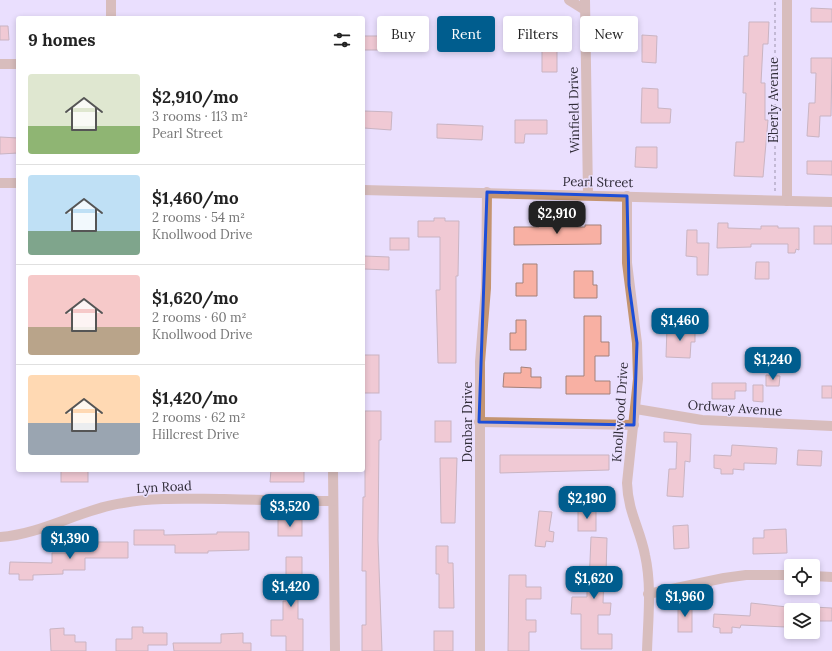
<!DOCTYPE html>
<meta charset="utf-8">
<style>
:root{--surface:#fff;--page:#f2f2f2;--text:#222;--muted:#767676;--line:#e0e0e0;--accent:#005d8e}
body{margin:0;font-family:Lora,serif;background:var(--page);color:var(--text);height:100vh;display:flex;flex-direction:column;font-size:15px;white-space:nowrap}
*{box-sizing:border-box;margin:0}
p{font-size:13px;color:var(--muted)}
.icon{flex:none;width:22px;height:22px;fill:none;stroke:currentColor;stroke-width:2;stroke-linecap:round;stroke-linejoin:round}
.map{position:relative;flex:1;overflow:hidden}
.side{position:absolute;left:16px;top:16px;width:349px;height:456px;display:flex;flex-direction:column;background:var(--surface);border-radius:4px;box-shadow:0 2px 6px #0003}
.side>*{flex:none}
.guide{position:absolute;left:377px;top:16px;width:380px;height:36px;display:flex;gap:8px}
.buttons{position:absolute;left:784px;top:559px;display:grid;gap:8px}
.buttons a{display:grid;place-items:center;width:36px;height:36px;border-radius:4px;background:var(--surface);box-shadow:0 2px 6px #0003;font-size:20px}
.price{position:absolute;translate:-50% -34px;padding:0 9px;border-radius:8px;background:var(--accent);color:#fff;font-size:13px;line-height:26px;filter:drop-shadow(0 1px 2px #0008)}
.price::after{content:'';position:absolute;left:50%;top:24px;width:12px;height:9px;margin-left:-6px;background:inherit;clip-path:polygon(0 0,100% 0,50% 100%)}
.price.on{background:#222;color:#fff}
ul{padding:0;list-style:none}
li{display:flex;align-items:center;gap:12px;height:100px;padding:0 12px}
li+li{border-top:1px solid var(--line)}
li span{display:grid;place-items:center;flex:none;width:112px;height:80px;border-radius:4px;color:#555}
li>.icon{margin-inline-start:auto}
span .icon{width:48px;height:48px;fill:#fffc;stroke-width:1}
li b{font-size:17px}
h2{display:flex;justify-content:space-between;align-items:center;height:48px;padding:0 12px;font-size:17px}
.chip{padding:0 14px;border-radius:4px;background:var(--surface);box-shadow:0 2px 6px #0003;font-size:14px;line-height:36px}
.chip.on{background:var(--accent);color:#fff}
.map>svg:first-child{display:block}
.building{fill:#f8b0a3;stroke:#a3817b}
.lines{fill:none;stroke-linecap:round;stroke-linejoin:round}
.path{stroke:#958da4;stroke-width:2;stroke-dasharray:3 3;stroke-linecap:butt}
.minor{stroke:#c49470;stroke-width:10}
.tertiary{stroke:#c49470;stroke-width:10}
.marked{fill:none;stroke:#1d4ed8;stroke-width:3;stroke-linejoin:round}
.labels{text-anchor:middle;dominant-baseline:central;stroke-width:3;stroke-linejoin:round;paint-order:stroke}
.street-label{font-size:13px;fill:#2f2b37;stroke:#eadffe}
</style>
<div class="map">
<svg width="832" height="651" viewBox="0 0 832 651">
<rect width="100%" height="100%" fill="#eadffe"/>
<g class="building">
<path d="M811,8l21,1v13h-21z"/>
<path d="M749,22h20l-1,22h-5l-2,39h4v37h3l-5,57 -29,-1 2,-34h8l2,-49h-3l1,-37h4z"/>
<path d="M0,26h8l1,14h-9z"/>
<path d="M525,30h32v42h-15v-27l-16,1z"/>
<path d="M393,31v19h-30v-14h17v-4z"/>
<path d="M482,32v17h-30l-1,-16z"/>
<path d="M642,35l15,1 -1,27 -14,-1z"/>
<path d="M811,58h21l-1,58h-11l-1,21 -12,-1 2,-33h6l1,-30h-5z"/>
<path d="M642,88l16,1v19l13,1 -1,14h-29z"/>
<path d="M364,111l28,1 -1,18 -27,-2z"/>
<path d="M515,120h32v14h-22l-1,9h-9z"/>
<path d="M437,124l46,2 -1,14 -45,-2z"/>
<path d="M0,137l18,1v15l-18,1z"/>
<path d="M636,147h21v21l-22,-1z"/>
<path d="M807,161h25v14l-25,-1z"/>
<path d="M434,218h11v3h14l-1,55h-2v87h-18l-2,-73h4v-53h-22v-16h16z"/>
<path d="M539,223h14v4h32v-2h16v19l-87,1v-18h25z"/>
<path d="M718,223h10v5l33,1v-3h17v2h21v22l-3,-1 -1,4h-7v-9h-37v3l-34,1z"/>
<rect x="814" y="226" width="18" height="18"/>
<path d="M687,230h10v13h12l-1,32h-11v-18l-11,-1z"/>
<rect x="390" y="238" width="19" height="12"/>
<path d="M364,256l25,1v13l-25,-1z"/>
<path d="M756,262h13v17h-14z"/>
<path d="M523,264h14v32h-21v-13h7z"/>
<path d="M574,271h19v14h4v13h-23z"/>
<path d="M584,316h17v26h8v14h-14v25h15v13h-44v-18h18z"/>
<path d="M516,320h10v30h-16v-17h6z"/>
<path d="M667,327h28v15h-4l-1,16 -24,-1z"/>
<rect x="363" y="355" width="16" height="38"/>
<path d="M521,367l10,1v9h10v11l-38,-1 1,-14h17z"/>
<path d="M766,375l14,1 -1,10h-13z"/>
<path d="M712,383h34v8h-11v8h-23z"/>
<path d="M753,385h10v17l-10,-1z"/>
<rect x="822" y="386" width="10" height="12"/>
<path d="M365,411h16v29h-2l-1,100 4,111h-20v-26h4v-54h-4l1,-74h2z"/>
<rect x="435" y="421" width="16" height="21"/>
<path d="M664,432l27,2 -1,28 -5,-1 -2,36 -16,-1 2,-27h7l1,-27h-13z"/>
<path d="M732,445l45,3 -1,16 -32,-1v7l-11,-1v5h-12v-5l-7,-1v-13l17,1z"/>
<path d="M798,450l24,1 -1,15 -24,-1z"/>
<path d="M500,455h109v15l-109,3z"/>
<path d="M440,458h17l-2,65h-14z"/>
<rect x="61" y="470" width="27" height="12"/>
<path d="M271,470h33v12h-34z"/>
<rect x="578" y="508" width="18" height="23"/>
<path d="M539,511l13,1 -3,19 5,1 -1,10 -7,-1 -1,6 -10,-1z"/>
<rect x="278" y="520" width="24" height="16"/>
<path d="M688,525l1,23 -15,1 -1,-23z"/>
<path d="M786,529l1,24 -34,1v-16h11v-8z"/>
<path d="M134,530h30v5l53,-1v-2h32v18l-41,1v2h-33v-8h-41z"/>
<path d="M591,537l16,1 -1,36h-2l-1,29h8l-1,12h-12v19h14v15h-31v-35h-10l1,-17h15v-11h2z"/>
<path d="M92,542h36v16h-43v12h-22v4l-30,1v5h-14v-6h-10l1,-12 42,1v-10h22v-4h18z"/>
<path d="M436,546h12v17h5l1,45h-15v-34h-3z"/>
<path d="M286,557h16v31h-4v31h5v32h-17v-15h-15v-16h12v-19h3z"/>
<path d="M509,575h17v12h15v12h-15v21h10v12h-7v19h-21z"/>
<path d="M751,603l36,4 -1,20 -45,-2 -1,3 -8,-1v6h-12v-5l-7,-1 1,-13 36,2z"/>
<rect x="678" y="604" width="14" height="28"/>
<path d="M813,607l19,1v13h-19z"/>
<path d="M132,627h11v6h24v12h-19v6h-32v-12h16z"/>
<path d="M64,628v7h11v7h11v9h-35l-1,-22z"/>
<rect x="434" y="631" width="19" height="20"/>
<path d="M243,633v10h8v8h-77l-1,-8h48v-9z"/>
</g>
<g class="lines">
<path class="path" d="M775,191v-191"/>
<g class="minor">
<path d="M111,0v18"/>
<path d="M569,0l16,10"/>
<path d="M585,0l3,195"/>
<path d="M787,0v201"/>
<path d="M0,64h18"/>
<path d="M627,196v67l10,80 1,36 -11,104c1,29 13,46 18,72 7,31 3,65 2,96"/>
<path d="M636,409l66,11 130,6"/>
<path d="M479,422l155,3"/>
<path d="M333,470l2,181"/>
<path d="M0,537c43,-3 81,-28 123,-34 33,-6 67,-4 101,-4 36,1 73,2 109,2"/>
<path d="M813,576l19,1"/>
<path d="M648,594l76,-16 22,-3h45"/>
<path d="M480,651v-289l6,-74 1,-96"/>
</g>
<g class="tertiary">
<path d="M0,183h18"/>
<path d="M363,190l469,12"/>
</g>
</g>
<path d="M0 0H832V651H0ZM487,192l140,4 2,89 8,58 -3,82 -155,-3z" fill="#eadffe" fill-opacity=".55" fill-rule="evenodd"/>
<path class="marked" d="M487,192l140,4 2,89 8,58 -3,82 -155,-3z"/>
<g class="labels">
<g class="street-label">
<text transform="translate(773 100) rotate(-90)">Eberly Avenue</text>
<text transform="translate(574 110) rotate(-91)">Winfield Drive</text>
<text transform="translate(598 182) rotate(1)">Pearl Street</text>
<text transform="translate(735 408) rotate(4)">Ordway Avenue</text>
<text transform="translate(620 412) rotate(-86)">Knollwood Drive</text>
<text transform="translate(467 422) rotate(-90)">Donbar Drive</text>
<text transform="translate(164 487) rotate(-3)">Lyn Road</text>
</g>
</g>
</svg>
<div class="buttons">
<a><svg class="icon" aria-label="locate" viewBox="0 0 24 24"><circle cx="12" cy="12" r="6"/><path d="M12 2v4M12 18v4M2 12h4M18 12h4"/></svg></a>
<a><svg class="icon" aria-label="layers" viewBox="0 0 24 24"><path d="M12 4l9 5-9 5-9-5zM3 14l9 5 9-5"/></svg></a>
</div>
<b class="price on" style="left:557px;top:235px">$2,910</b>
<b class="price" style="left:680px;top:342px">$1,460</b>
<b class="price" style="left:773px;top:381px">$1,240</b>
<b class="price" style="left:587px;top:520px">$2,190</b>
<b class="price" style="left:290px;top:528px">$3,520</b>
<b class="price" style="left:70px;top:560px">$1,390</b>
<b class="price" style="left:594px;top:600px">$1,620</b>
<b class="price" style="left:291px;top:608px">$1,420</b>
<b class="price" style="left:685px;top:618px">$1,960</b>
<div class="guide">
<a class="chip">Buy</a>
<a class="chip on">Rent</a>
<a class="chip">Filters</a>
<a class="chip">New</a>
</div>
<section class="side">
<h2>9 homes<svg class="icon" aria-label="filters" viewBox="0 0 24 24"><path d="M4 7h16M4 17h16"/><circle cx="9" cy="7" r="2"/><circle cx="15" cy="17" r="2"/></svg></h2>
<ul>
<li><span style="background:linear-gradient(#dfe7d0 65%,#8fb573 0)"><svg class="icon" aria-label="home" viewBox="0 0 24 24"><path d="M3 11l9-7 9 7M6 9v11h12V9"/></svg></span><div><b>$2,910/mo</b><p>3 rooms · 113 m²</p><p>Pearl Street</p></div></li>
<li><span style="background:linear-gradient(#bfe0f5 70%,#7fa58c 0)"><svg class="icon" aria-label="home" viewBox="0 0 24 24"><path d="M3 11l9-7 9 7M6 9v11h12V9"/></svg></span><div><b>$1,460/mo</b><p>2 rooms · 54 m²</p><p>Knollwood Drive</p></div></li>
<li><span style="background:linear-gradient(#f6c9c9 65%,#b9a48a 0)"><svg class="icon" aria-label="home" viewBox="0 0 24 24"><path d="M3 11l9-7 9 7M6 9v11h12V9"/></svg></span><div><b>$1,620/mo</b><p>2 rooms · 60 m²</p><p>Knollwood Drive</p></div></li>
<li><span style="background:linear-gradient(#ffd9b3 60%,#9aa5b1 0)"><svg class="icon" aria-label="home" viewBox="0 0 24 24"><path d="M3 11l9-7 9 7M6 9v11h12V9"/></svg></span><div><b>$1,420/mo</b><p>2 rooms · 62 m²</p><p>Hillcrest Drive</p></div></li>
</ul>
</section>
</div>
